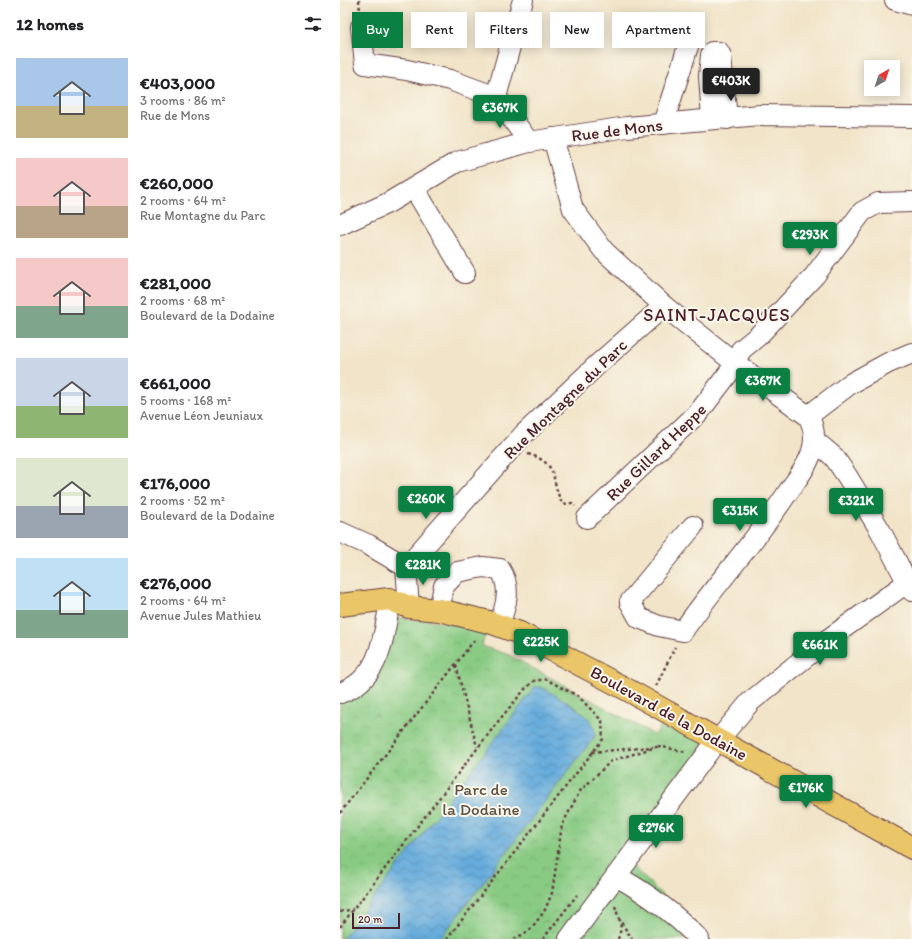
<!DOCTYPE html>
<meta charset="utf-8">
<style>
:root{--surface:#fff;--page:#f6f6f6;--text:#202124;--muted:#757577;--accent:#0b8043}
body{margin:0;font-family:Itim,sans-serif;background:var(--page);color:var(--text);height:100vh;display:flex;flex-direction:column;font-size:15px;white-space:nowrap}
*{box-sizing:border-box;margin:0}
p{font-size:13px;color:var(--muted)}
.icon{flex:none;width:22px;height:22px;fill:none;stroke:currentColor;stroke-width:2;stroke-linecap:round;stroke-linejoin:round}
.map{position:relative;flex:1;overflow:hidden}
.details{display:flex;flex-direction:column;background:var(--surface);width:340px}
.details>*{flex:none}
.hud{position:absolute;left:12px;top:12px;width:380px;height:36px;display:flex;gap:8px}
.needle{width:26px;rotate:39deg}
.buttons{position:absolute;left:524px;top:60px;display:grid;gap:8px}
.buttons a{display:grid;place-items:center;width:36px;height:36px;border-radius:0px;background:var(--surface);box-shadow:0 2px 10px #0003;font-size:20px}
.scale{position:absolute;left:12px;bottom:10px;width:48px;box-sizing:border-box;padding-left:4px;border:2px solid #4a1f2b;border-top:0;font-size:11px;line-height:14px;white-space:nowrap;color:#4a1f2b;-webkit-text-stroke:3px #fbf7ec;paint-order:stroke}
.price{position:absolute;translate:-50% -34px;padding:0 9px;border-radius:4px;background:var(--accent);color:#fff;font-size:13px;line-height:26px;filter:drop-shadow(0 1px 2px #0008)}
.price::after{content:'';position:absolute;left:50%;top:24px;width:12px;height:9px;margin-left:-6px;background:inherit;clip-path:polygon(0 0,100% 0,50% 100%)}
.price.on{background:#222;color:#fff}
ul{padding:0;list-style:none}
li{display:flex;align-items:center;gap:12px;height:100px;padding:0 16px}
li span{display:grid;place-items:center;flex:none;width:112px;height:80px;border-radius:0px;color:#555}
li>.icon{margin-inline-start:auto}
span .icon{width:48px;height:48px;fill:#fffc;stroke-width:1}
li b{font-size:17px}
h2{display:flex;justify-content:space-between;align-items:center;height:48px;padding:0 16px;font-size:17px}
.pill{padding:0 14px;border-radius:0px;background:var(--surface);box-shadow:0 2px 10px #0003;font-size:14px;line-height:36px}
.pill.on{background:var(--accent);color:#fff}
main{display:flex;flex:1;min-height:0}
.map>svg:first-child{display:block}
.park{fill:url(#park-crowns);stroke:#6a7557}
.water{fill:url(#water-waves);stroke:#586684}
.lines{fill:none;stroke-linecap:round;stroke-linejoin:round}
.minor-casing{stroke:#633d43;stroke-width:22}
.major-casing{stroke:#633d43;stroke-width:24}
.path{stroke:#633d43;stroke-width:2.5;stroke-dasharray:3 3;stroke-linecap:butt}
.minor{stroke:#fff;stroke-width:20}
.major{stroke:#ebc669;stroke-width:22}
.labels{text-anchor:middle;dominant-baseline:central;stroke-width:4;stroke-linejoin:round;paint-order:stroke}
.street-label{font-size:17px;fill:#4a1f2b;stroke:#fbf7ec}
.park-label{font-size:17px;fill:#5d5345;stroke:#fbf7ec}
.neighbourhood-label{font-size:18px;letter-spacing:1px;fill:#4a1f2b;stroke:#fbf7ec}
</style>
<main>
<section class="details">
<h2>12 homes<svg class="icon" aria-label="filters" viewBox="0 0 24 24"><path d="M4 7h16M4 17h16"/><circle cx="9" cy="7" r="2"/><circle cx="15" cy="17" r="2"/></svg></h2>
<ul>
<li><span style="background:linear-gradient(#a9c7e8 60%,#c2b280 0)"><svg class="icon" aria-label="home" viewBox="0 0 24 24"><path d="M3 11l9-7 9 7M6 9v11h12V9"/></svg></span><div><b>€403,000</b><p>3 rooms · 86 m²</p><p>Rue de Mons</p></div></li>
<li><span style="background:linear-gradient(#f6c9c9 60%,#b9a48a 0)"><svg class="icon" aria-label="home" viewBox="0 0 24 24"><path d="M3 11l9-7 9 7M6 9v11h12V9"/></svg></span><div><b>€260,000</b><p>2 rooms · 64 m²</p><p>Rue Montagne du Parc</p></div></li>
<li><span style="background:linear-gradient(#f6c9c9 60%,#7fa58c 0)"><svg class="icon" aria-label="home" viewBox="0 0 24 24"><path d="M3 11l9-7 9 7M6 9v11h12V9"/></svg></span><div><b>€281,000</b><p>2 rooms · 68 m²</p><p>Boulevard de la Dodaine</p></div></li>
<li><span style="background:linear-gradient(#c9d6e8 60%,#8fb573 0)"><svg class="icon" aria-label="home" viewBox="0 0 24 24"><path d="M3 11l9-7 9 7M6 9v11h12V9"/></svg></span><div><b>€661,000</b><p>5 rooms · 168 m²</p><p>Avenue Léon Jeuniaux</p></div></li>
<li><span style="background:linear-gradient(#dfe7d0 60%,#9aa5b1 0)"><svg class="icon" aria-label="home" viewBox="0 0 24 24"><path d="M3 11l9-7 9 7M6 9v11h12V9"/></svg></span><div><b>€176,000</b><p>2 rooms · 52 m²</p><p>Boulevard de la Dodaine</p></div></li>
<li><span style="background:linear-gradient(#bfe0f5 65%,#7fa58c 0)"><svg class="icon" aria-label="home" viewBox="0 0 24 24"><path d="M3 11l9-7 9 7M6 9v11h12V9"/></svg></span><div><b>€276,000</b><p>2 rooms · 64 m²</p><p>Avenue Jules Mathieu</p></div></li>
</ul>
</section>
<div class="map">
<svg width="572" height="939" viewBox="0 0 572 939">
<defs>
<pattern id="park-crowns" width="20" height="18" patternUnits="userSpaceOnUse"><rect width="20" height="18" fill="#89cb83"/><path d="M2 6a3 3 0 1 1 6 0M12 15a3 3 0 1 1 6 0" fill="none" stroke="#78ae71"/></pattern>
<pattern id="water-waves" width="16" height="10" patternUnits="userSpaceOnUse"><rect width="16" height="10" fill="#66acdc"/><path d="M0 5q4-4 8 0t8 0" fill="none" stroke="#568bb3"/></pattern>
</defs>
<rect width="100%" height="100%" fill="#fbf7ec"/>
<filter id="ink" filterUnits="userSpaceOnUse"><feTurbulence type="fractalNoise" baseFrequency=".025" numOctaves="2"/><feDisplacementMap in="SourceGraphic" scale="8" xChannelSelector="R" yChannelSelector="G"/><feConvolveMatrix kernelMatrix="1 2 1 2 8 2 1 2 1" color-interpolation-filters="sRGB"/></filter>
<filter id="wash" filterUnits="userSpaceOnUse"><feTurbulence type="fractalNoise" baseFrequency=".012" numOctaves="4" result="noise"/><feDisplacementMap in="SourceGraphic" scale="16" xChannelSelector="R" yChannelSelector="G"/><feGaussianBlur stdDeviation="0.9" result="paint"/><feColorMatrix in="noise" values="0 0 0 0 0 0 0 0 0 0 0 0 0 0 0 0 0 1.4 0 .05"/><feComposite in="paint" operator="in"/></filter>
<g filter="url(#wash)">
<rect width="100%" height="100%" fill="#f1e4c8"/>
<path class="park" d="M49,617l46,4 51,10 -4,15 27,9 146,80 10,-15 46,24 -87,114 65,63 -3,18h-346v-244l13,-4z"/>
<path class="water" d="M195,687h5c16,9 57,27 55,49l-155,203h-98z"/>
</g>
<g filter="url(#ink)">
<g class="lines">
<defs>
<g id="minor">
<path d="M555,0l17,5"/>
<path d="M21,27l4,37 42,6 43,10 46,17"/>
<path d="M156,97l27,-97"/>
<path d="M156,97l33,45"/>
<path d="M372,119l-3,-43 2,-21 1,-3h7l2,4 6,63"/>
<path d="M323,124l30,-93"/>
<path d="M213,138l20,71 31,42 60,55 71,57 73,53c8,14 8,28 1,43 -5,12 -14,23 -21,33 -32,49 -72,91 -105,139l-24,-5 -20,-8 -9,-16 63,-76"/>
<path d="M74,188l51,85"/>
<path d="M0,225l48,-22 69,-41 72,-20 98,-15 133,-12 152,2"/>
<path d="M468,416l42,-32 38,-21 24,-10"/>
<path d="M475,441l19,16 13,19 33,54 32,61"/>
<path d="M247,518l112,-106 32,-42 10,-20 17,-14 57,-61 47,-63 16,-9 34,-1"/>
<path d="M0,532l29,13 37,22"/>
<path d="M66,567l118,-133 73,-69 67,-59"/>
<path d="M66,567l3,40"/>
<path d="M99,610l5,-24 13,-14 26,-5 17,2c12,19 6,37 -1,56"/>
<path d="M0,693c37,-13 42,-47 48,-80"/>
<path d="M276,876c31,17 59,38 83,63"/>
<path d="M229,939l141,-189 40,-48 77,-62 85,-61"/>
</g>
<path id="major" d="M0,605l49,-6 20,8 30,3 50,12 31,11 106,56 286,159"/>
</defs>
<use href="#minor" class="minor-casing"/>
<use href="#major" class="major-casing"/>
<g class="path">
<path d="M19,0l1,11"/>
<path d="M188,454c34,10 21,28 35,50l9,-1 3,3"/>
<path d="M116,665l21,82"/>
<path d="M316,686l19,-39"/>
<path d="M318,746l28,6"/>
<path d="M252,752l61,-5"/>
<path d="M0,813l136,-175"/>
<path d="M275,906l4,13 13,20"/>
<path d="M0,912l13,-3"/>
<path d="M0,927l160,-208 25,-30 9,-8 11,-2 33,17 24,25 1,18 -156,200"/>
<path d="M174,939l15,-8 15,-19 8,-19 10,-68 18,-34 31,-30 48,-15"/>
<path d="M203,939l34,-44"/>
<path d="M278,939l3,-10 -1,-9"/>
</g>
<use href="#minor" class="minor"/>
<use href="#major" class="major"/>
</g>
</g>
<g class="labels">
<g class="street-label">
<text transform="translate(277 130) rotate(-7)">Rue de Mons</text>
<text transform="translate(225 399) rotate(-44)">Rue Montagne du Parc</text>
<text transform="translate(316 452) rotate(-44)">Rue Gillard Heppe</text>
<text transform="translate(329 713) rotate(29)">Boulevard de la Dodaine</text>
</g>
<g class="park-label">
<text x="141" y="789">Parc de<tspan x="141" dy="20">la Dodaine</tspan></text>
</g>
<g class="neighbourhood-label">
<text x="377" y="315">SAINT-JACQUES</text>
</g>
</g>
</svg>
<div class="buttons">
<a><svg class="needle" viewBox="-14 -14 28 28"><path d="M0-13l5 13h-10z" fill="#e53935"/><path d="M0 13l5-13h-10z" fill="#757577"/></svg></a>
</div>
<div class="scale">20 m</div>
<b class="price on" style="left:391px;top:102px">€403K</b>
<b class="price" style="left:160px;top:129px">€367K</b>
<b class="price" style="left:470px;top:256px">€293K</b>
<b class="price" style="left:423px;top:402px">€367K</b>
<b class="price" style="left:86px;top:520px">€260K</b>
<b class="price" style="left:516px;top:522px">€321K</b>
<b class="price" style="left:400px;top:532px">€315K</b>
<b class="price" style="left:83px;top:586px">€281K</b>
<b class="price" style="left:201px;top:663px">€225K</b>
<b class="price" style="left:480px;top:666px">€661K</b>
<b class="price" style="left:466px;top:809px">€176K</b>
<b class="price" style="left:316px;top:849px">€276K</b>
<div class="hud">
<a class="pill on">Buy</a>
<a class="pill">Rent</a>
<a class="pill">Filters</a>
<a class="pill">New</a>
<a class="pill">Apartment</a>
</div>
</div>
</main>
